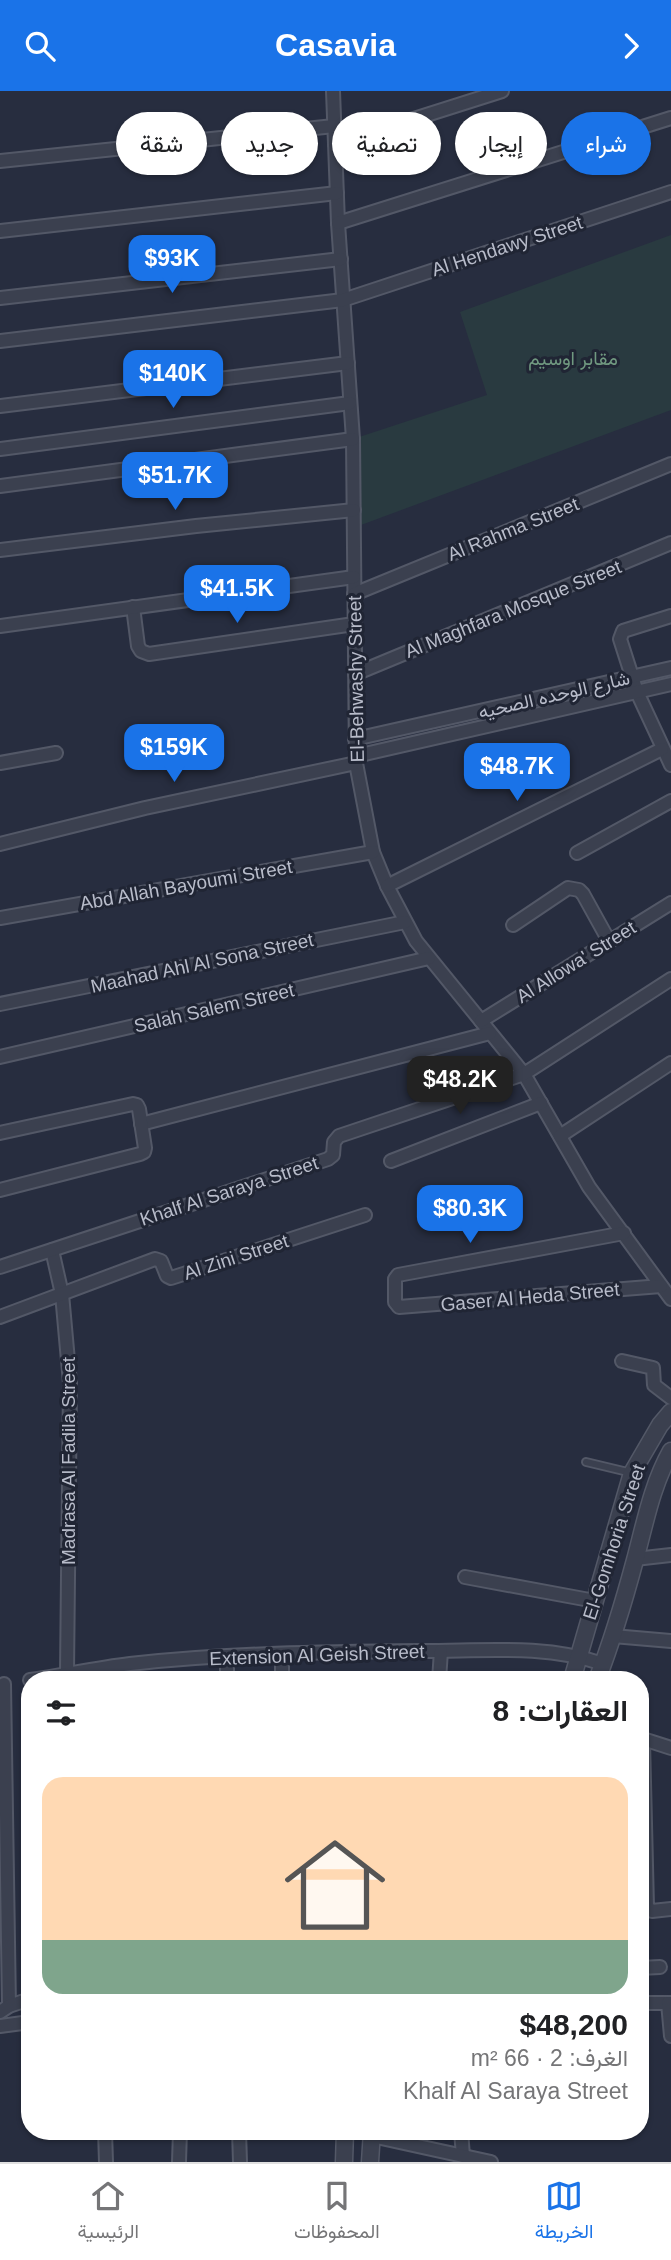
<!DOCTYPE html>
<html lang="ar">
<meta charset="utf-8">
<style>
:root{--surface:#fff;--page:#f6f6f6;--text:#202124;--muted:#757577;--line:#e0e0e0;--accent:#1a73e8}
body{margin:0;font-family:Helvetica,Vazirmatn,sans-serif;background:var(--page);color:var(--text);direction:rtl;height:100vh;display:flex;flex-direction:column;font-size:26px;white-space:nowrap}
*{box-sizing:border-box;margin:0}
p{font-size:23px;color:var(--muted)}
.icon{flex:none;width:38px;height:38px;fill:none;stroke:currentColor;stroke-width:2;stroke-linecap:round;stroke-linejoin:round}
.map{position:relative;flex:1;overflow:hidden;direction:ltr}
.panel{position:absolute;left:21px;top:1580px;width:628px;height:469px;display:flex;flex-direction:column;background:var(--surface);border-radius:28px;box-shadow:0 2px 5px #0004;direction:rtl}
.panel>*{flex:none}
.hud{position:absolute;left:21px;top:21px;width:630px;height:63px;direction:rtl;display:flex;gap:14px}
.price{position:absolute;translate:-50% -60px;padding:0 16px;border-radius:14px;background:var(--accent);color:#fff;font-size:23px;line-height:46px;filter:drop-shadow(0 2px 4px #0008)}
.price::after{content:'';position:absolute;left:50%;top:42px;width:21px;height:16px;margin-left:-10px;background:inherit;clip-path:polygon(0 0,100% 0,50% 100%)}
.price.on{background:#222;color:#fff}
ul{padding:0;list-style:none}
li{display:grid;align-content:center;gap:14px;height:371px;padding:0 21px}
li+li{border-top:2px solid var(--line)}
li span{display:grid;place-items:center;height:217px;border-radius:21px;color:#555}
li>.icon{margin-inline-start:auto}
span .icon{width:126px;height:126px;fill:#fffc;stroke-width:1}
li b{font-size:30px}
h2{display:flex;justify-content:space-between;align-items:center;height:84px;padding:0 21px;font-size:30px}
.chip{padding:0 24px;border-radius:32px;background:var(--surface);box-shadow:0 2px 5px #0004;font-size:24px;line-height:63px}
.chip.on{background:var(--accent);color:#fff}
header{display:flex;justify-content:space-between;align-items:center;height:91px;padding:0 21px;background:var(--accent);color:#fff;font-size:32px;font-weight:600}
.tab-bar{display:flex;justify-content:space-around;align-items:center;height:98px;border-top:2px solid var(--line);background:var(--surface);font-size:19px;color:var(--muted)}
.tab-bar a{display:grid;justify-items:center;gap:4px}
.tab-bar .on{color:var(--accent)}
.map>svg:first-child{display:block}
.green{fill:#293a40}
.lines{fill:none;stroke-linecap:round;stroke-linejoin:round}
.service-casing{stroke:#535867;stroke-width:10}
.minor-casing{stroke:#535867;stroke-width:16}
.tertiary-casing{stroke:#535867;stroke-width:19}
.service{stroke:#3b404f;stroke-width:6}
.minor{stroke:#3b404f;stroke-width:12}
.tertiary{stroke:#3b404f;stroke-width:16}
.labels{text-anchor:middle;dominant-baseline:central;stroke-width:6;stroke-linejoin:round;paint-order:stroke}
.street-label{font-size:19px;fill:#b8bcca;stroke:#202534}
.park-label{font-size:19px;fill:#709980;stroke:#202534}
</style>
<header><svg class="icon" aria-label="forward" viewBox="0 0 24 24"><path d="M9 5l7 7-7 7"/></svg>Casavia<svg class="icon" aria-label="search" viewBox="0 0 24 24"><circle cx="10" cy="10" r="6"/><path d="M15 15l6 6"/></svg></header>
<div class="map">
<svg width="671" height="2071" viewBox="0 0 671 2071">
<rect width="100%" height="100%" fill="#272d3f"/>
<path class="green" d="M671,144v175l-310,115 -8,-86 134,-44 -27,-83z"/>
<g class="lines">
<defs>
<path id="service" d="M586,1371l46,11"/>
<g id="minor">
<path d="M333,0l5,132 15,216 3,324 17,89 14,34 29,55 108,133 65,113 82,112"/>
<path d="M335,53l167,-53"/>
<path d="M0,70l334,-35"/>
<path d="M338,132l333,-105"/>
<path d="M0,140l337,-38"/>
<path d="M0,207l341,-39"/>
<path d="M0,250l343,-41 328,-108"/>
<path d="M0,315l348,-43"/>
<path d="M0,358l350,-46"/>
<path d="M0,395l353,-47"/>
<path d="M0,459l196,-24 158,-16"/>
<path d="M354,503l317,-130"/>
<path d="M133,516l5,39 3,5 8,3 205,-30"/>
<path d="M671,525l-48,15 -3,8 17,53 34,73"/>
<path d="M0,535l354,-49"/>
<path d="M355,583l316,-131"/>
<path d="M355,648l316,-71"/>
<path d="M356,665l315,-72"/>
<path d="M0,672l56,-10"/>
<path d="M0,753l145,-36 211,-45"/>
<path d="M577,762l94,-52"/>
<path d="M387,795l275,-137"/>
<path d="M0,827l373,-66"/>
<path d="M513,834l55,-37 11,2 4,4 26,47"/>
<path d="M0,913l405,-82"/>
<path d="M481,930l190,-118"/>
<path d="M0,966l429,-99"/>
<path d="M141,1033l349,-91"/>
<path d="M0,1042l133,-29 4,1 2,4 6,39 -1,4 -4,2 -140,36"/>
<path d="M560,1045l111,-73"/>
<path d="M391,1070l150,-58"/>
<path d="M624,1142l-226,42 -3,4v23l4,5 262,-21"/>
<path d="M52,1159l10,44 8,89 -3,290"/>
<path d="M0,1176l328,-108 5,-4 1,-13 5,-6 185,-62 147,-95"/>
<path d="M0,1226l155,-58 6,2 6,15 4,2 194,-63"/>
<path d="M622,1270l31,7 1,17 17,13"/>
<path d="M635,1468l36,-4"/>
<path d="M465,1486l130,24"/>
<path d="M613,1545l58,5"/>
<path d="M282,1563v26"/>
<path d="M227,1566v23"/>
<path d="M30,1589c34,-5 67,-12 100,-16 97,-11 196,-12 293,-13 60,0 122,-7 180,13"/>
<path d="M439,1589l2,-29"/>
<path d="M4,1593l5,322"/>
<path d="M640,1647l31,10"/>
<path d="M643,1649l4,167 5,4 19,-2"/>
<path d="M640,1877l20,-1"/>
<path d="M640,1912h31"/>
<path d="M668,1912l3,33"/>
<path d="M0,1921l9,-6 21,-7"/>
<path d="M0,1935l30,-4"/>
<path d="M105,2040l1,31"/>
<path d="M239,2040l1,31"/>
<path d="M461,2040l2,25"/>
<path d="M372,2045l119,26"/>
<path d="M179,2071l1,-31"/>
</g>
<g id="tertiary">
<path d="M572,1589l60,-207 28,-48 11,-13"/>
<path d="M597,1589c15,-39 27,-79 38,-120 10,-37 17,-75 36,-109"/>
<path d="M344,2071l1,-31"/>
<path d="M370,2071l2,-31"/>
</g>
</defs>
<use href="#service" class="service-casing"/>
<use href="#minor" class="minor-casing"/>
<use href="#tertiary" class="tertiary-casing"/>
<use href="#service" class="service"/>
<use href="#minor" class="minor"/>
<use href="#tertiary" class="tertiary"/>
</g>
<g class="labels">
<g class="street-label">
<text transform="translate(507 155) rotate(-18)">Al Hendawy Street</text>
<text transform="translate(513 438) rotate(-22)">Al Rahma Street</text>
<text transform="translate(513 518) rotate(-22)">Al Maghfara Mosque Street</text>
<text transform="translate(356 588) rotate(-91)">El-Behwashy Street</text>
<text transform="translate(554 604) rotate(-13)">شارع الوحده الصحيه</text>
<text transform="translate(186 794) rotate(-10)">Abd Allah Bayoumi Street</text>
<text transform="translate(576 871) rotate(-32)">Al Allowa' Street</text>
<text transform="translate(202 872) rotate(-12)">Maahad Ahl Al Sona Street</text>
<text transform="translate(214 917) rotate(-13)">Salah Salem Street</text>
<text transform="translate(229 1100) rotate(-18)">Khalf Al Saraya Street</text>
<text transform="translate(236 1166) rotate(-18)">Al Zini Street</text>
<text transform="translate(530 1206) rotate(-5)">Gaser Al Heda Street</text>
<text transform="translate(68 1370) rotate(-90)">Madrasa Al Fadila Street</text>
<text transform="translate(614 1451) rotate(-72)">El-Gomhoria Street</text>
<text transform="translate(317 1564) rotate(-2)">Extension Al Geish Street</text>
</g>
<g class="park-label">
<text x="573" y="267">مقابر اوسيم</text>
</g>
</g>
</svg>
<b class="price" style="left:172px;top:204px">$93K</b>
<b class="price" style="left:173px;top:319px">$140K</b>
<b class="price" style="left:175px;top:421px">$51.7K</b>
<b class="price" style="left:237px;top:534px">$41.5K</b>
<b class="price" style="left:174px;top:693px">$159K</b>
<b class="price" style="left:517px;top:712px">$48.7K</b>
<b class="price on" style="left:460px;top:1025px">$48.2K</b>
<b class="price" style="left:470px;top:1154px">$80.3K</b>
<div class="hud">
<a class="chip on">شراء</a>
<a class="chip">إيجار</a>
<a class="chip">تصفية</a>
<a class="chip">جديد</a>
<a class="chip">شقة</a>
</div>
<section class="panel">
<h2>العقارات: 8<svg class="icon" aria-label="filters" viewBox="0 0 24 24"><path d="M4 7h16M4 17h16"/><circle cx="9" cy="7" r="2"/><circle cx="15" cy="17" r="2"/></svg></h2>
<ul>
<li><span style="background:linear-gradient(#ffd9b3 75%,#7fa58c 0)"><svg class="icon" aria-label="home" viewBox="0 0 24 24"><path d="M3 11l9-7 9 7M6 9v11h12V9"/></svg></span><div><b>$48,200</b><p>الغرف: 2 · 66 m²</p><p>Khalf Al Saraya Street</p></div></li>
</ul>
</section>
</div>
<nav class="tab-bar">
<a class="on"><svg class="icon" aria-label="map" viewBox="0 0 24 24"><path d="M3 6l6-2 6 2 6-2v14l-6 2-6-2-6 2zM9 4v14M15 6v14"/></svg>الخريطة</a>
<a><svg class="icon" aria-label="saved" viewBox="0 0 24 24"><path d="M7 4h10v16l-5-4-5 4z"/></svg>المحفوظات</a>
<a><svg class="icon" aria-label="home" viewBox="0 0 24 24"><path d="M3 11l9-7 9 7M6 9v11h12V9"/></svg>الرئيسية</a>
</nav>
